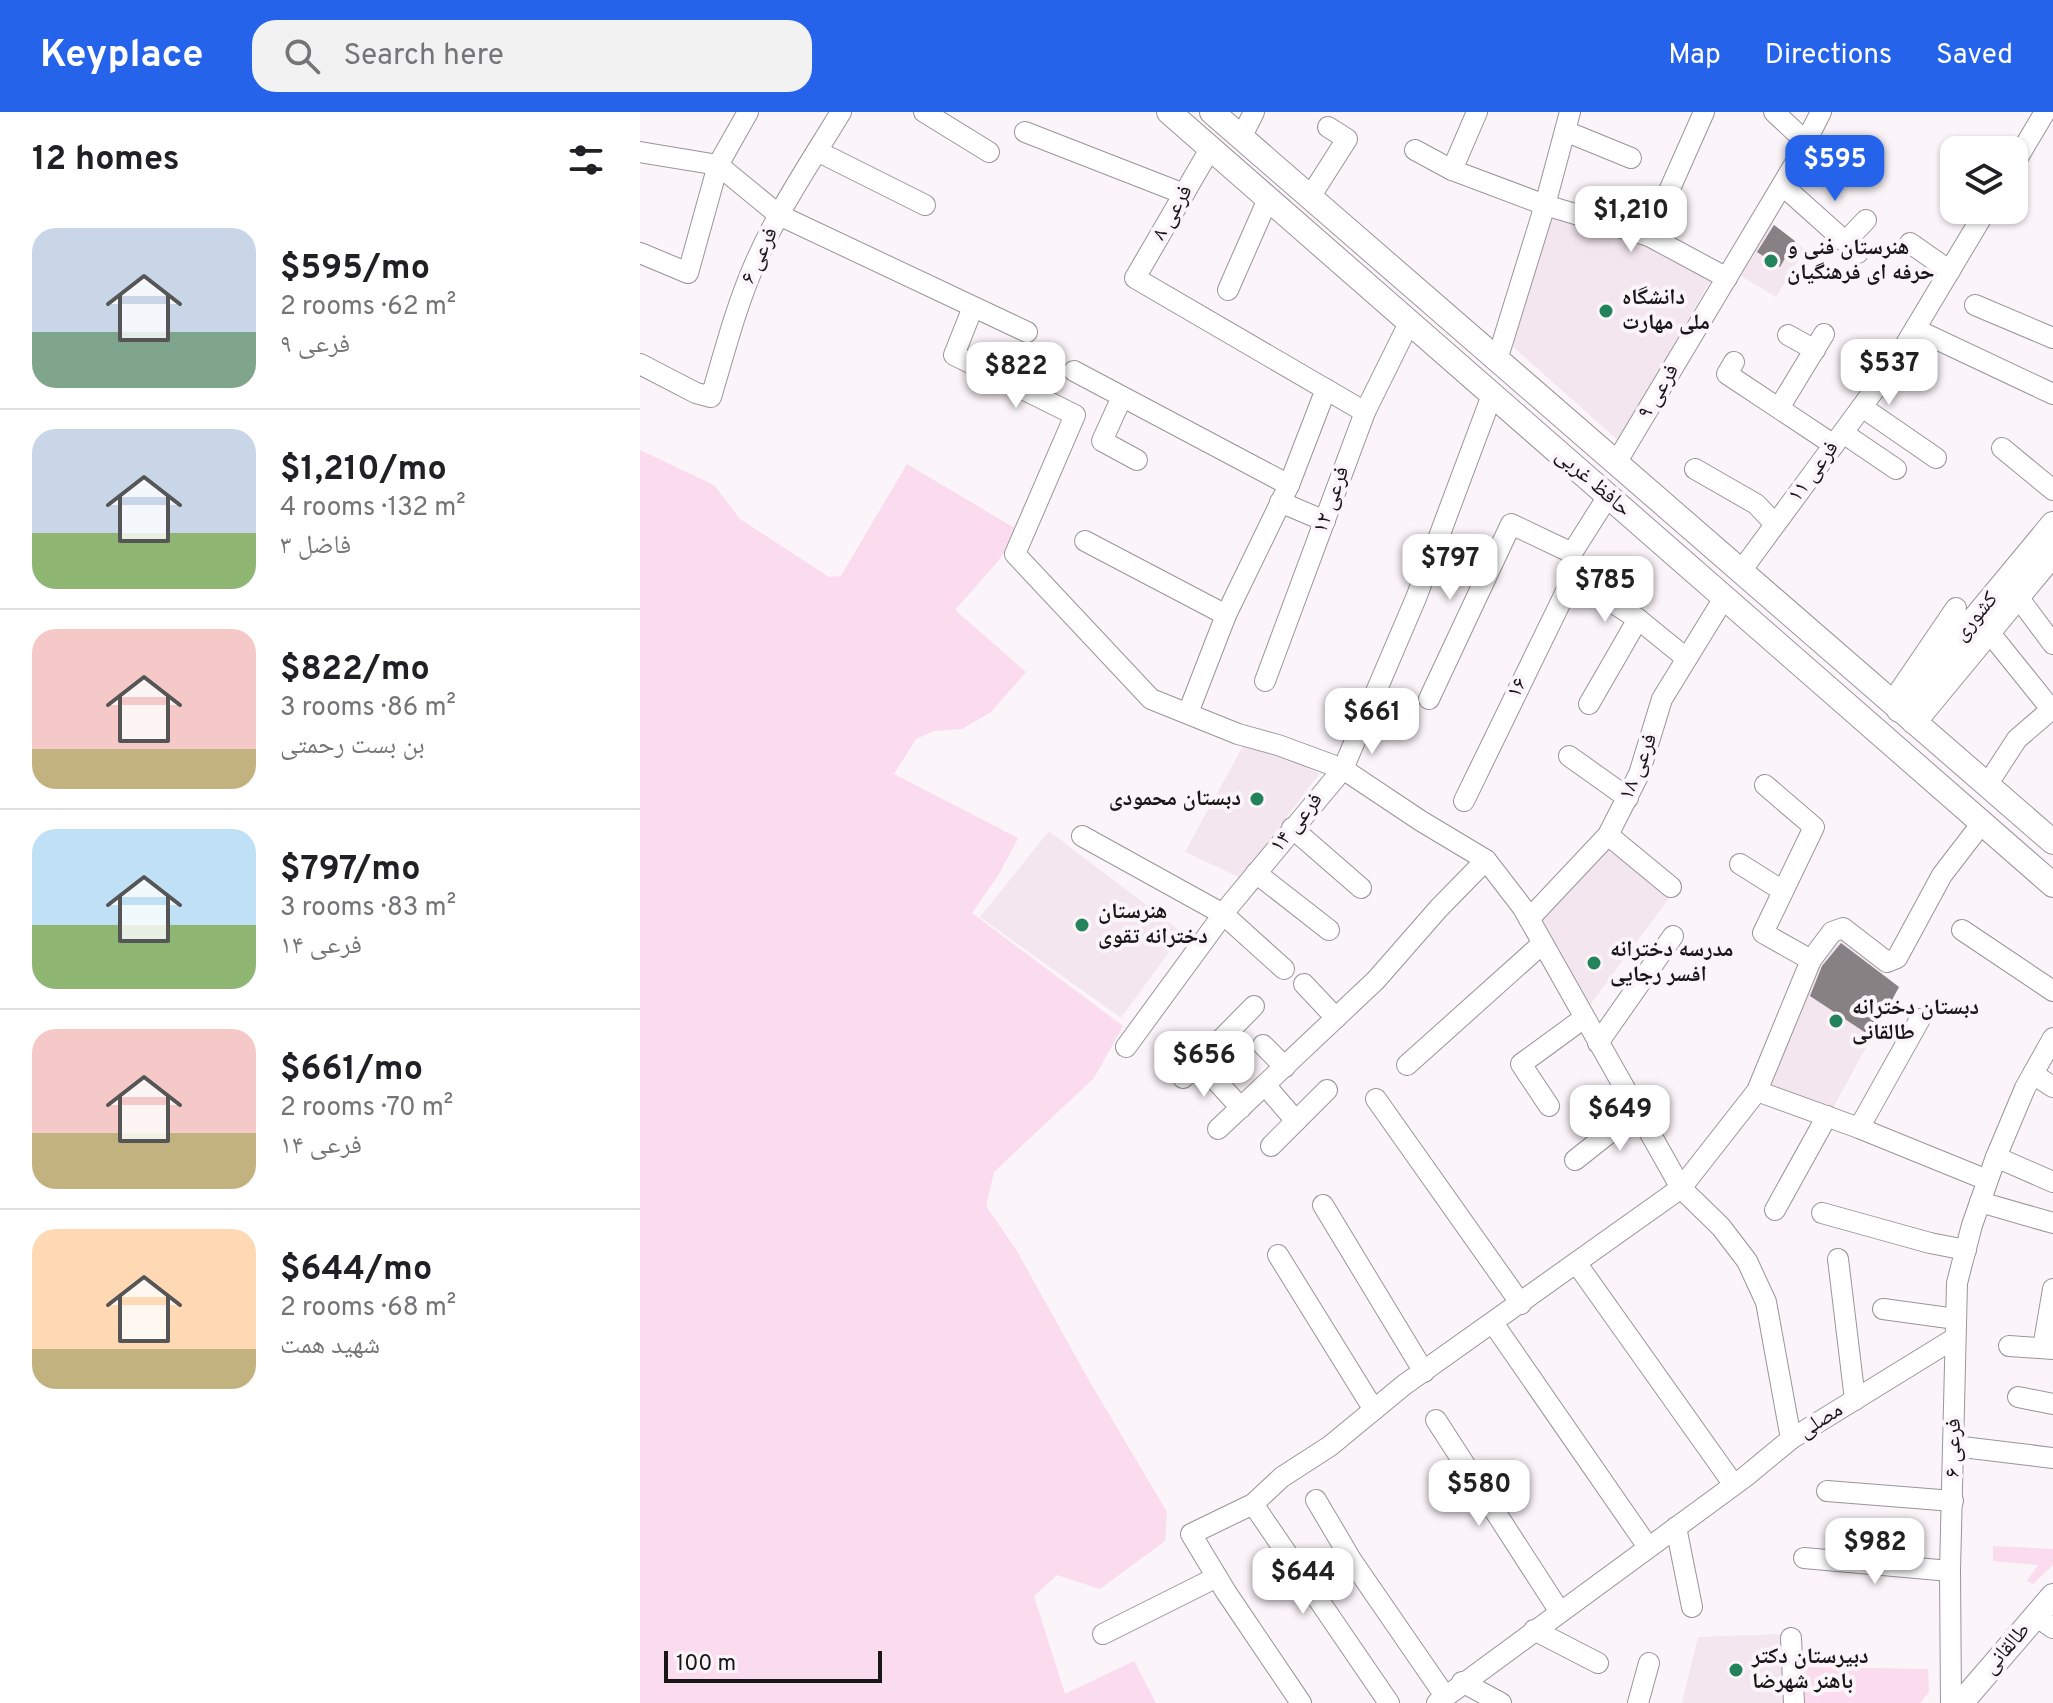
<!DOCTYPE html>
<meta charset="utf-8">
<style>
:root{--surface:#fff;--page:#f2f2f2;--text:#202124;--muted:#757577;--line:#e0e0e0;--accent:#2563eb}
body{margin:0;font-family:Overpass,"Noto Naskh Arabic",sans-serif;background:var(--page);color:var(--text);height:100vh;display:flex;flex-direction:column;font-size:30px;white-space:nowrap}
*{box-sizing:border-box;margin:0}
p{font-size:26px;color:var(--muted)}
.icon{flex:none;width:44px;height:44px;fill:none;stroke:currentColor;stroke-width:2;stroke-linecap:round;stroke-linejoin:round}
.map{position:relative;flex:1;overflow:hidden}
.panel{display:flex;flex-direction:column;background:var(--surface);width:640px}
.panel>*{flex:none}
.buttons{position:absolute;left:1300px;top:24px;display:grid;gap:16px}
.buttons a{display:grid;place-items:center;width:88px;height:88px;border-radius:16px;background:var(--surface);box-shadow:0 2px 6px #0004;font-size:40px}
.scale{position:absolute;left:24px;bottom:20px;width:218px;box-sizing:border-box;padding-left:8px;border:4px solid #181617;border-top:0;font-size:22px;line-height:28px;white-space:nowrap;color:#181617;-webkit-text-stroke:6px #fbf4f8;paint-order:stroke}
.price{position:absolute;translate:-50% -68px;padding:0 18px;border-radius:16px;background:#fff;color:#222;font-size:26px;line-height:52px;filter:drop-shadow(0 2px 4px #0008)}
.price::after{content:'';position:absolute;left:50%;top:48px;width:24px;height:18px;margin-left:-12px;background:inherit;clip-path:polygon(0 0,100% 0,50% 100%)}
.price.current{background:var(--accent);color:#fff}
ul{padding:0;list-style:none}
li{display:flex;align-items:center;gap:24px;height:200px;padding:0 32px}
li+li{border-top:2px solid var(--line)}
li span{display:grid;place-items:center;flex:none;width:224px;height:160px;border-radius:24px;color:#555}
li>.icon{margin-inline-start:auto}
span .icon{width:96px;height:96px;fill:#fffc;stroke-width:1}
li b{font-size:34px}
h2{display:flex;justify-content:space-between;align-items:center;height:96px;padding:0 32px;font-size:34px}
header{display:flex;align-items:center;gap:48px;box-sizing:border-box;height:112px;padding:0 40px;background:var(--accent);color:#fff}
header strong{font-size:38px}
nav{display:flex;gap:44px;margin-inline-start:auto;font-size:28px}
.search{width:560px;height:72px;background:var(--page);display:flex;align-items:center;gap:20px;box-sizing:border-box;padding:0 28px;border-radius:24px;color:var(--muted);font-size:30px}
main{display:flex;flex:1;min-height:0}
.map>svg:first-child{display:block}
.built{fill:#f4e6ee}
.green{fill:#fadcee}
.building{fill:#878184}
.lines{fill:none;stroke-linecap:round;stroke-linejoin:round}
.minor-casing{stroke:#9a9598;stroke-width:22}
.major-casing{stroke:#9a9598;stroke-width:26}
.minor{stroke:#fff;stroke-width:20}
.major{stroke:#fff;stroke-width:24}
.poi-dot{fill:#22835c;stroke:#fbf4f8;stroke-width:3}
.labels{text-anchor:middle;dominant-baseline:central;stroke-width:8;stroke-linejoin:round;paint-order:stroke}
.street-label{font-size:22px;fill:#181617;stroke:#fbf4f8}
.poi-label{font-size:22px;font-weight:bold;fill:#181617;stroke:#fbf4f8;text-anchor:start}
</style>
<header>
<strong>Keyplace</strong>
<div class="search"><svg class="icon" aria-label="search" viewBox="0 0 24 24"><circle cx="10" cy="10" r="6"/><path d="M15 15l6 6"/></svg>Search here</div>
<nav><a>Map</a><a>Directions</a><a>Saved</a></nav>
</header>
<main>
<section class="panel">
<h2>12 homes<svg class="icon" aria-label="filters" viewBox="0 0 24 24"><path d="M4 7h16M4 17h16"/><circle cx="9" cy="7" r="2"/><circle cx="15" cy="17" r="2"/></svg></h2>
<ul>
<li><span style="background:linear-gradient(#c9d6e8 65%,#7fa58c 0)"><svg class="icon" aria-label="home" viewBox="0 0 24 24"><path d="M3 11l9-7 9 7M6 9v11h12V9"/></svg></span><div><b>$595/mo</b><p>2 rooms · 62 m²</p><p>فرعی ۹</p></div></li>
<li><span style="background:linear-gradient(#c9d6e8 65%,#8fb573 0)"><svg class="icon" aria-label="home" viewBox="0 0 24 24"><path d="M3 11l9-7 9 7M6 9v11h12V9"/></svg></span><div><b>$1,210/mo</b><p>4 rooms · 132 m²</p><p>فاضل ۳</p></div></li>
<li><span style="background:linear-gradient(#f6c9c9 75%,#c2b280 0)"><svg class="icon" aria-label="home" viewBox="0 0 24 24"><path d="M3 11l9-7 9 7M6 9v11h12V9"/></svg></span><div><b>$822/mo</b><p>3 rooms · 86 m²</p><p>بن بست رحمتی</p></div></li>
<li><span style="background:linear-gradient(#bfe0f5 60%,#8fb573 0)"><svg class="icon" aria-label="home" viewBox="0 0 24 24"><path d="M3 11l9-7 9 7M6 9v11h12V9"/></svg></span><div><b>$797/mo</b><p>3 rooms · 83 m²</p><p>فرعی ۱۴</p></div></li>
<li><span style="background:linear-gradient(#f6c9c9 65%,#c2b280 0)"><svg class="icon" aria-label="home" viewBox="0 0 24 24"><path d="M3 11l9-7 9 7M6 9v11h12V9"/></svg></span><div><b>$661/mo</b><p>2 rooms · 70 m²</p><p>فرعی ۱۴</p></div></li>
<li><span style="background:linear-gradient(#ffd9b3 75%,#c2b280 0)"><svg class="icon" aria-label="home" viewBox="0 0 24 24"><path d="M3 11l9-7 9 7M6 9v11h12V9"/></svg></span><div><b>$644/mo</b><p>2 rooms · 68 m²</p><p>شهید همت</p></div></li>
</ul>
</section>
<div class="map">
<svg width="1413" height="1591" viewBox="0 0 1413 1591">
<rect width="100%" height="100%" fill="#fbf4f8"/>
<g class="built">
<path d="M910,99l98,33 63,35 -91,163 -111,-99z"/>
<path d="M1127,108l38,29 -29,48 -38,-23z"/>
<path d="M604,632l39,11 36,19 -78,104 -56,-26z"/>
<path d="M409,719l134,102 -62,85 -141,-101z"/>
<path d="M967,737l63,48 -80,108 -49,-85z"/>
<path d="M1198,824l61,51 -67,123 -66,-24 39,-98z"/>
<path d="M1141,1522l3,69h-102l16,-66z"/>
</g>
<g class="green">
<path d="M0,338l74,35 26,34 89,58 12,-1 66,-112 111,66 -19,30 -44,50 71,62 -35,40 -29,17 -28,2 -18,8 -22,35 124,64 -19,36 -27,39 151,113 -29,52 -100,94 -8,34 31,45 74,133 76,128 -2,29 -65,48 -43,-14 -23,21 31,98 69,-33 22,42h-516z"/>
<path d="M1353,1434l60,3v16l-20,19 -6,-3 11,-16 -45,-4z"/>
<path d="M1161,1555l127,2 1,23 -9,11h-118z"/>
</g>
<g class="building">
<path d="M1134,113l21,16 -15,26 -23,-15z"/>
<path d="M1201,831l58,44 -27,50 -62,-41 12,-30z"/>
</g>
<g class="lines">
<defs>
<g id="minor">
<path d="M284,0l65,40"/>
<path d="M1134,0l32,30"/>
<path d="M925,19l66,27"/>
<path d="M385,20l159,62"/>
<path d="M601,26l13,-26"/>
<path d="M570,37l-75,129 230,134"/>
<path d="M775,38l37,20 93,35 104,31 78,42"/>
<path d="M177,39l108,54"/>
<path d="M0,40l78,13 61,50 248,117"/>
<path d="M1374,52l31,-52"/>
<path d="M812,58l25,-58"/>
<path d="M1142,73l76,68"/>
<path d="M670,85l37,-58 -19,-12"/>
<path d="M1009,124l55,-124"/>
<path d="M1205,130l21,-22"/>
<path d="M1270,131l40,28"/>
<path d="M0,141l48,20 30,-108 30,-53"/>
<path d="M588,178l40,-91"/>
<path d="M1335,193l78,33"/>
<path d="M333,195l-19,48 121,60 -60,139 136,145 87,35 40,11 65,24 78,52 65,39 37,48 158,280 40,39 26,34 19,41 25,137"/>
<path d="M1275,217l138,65"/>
<path d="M1148,223l27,15"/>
<path d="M857,248l48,-155 25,-93"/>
<path d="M1094,250l-7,12 107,71"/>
<path d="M0,252l56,29 15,4c13,-43 24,-87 42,-129 23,-55 57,-105 88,-156"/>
<path d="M434,259l215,114"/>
<path d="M482,285l-20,44 35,19"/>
<path d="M1222,295l74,51"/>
<path d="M1139,296l45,-74"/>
<path d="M1203,321l53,36"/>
<path d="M1362,336l51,42"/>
<path d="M976,351l178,-298 27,-53"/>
<path d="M1055,357l61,35 19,20"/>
<path d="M968,384l-36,57 1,24 65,42 48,39"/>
<path d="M640,390l45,19"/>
<path d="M445,429l141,74"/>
<path d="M1101,459l156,-212 89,-149"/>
<path d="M1378,485l35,47"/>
<path d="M1349,520l62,77"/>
<path d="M625,569l100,-269 44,-89"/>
<path d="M789,587l82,-175 61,29"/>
<path d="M1252,590l64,-94"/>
<path d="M949,592l49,-85"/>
<path d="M548,601l38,-98 63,-130 37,-96"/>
<path d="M929,644l59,42"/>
<path d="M1347,673l30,-46 36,-31"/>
<path d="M824,689l109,-224"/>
<path d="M652,716l69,60"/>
<path d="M968,723l63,52"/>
<path d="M442,724l141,78 61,55"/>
<path d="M1100,752l43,27"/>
<path d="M616,761l73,57"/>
<path d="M889,807l79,-84 31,-61 23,-75 62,-101"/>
<path d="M1322,818l91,61"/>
<path d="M1171,848l21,-28 11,-4 44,34 10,-4 45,-83 40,-52"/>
<path d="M664,872l32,34"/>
<path d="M958,931l75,-107"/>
<path d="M623,933l22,22"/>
<path d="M486,935l104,-142 113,-136 73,-171 76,-203"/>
<path d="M559,950l42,46"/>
<path d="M767,953l135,-121"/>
<path d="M1393,962l20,13"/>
<path d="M543,966l71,-72"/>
<path d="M625,973l31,36"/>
<path d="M1117,979l102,37 128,52"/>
<path d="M736,987l145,205"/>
<path d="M909,994l-28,-42 63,-46"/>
<path d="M1219,1016l61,-109"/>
<path d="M578,1017l158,-149 63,-72 47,-48"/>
<path d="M631,1034l56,-56"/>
<path d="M1356,1045l57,25"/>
<path d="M935,1048l62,-49"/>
<path d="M1340,1090l73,21"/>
<path d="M683,1093l101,167"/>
<path d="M1135,1098l52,-94"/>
<path d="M1182,1101l108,30 36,7"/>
<path d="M638,1143l96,155"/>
<path d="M1198,1147l17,141"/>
<path d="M937,1152l157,221"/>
<path d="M1243,1197l73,10"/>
<path d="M853,1211l155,224"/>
<path d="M1369,1234l44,3"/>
<path d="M1403,1236l10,-59"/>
<path d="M1378,1285l35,7"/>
<path d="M796,1308l124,192"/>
<path d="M1314,1334l99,12"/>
<path d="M1187,1379l126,10"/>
<path d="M676,1388l36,61 93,135"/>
<path d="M613,1392l136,199"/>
<path d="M1036,1415l16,80"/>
<path d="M1164,1446l146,13"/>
<path d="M1396,1504l17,12"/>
<path d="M894,1518l64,33"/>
<path d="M463,1522l114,-57"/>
<path d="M1151,1526l3,65"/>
<path d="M822,1570l39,21"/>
<path d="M661,1591l-75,-111 -35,-58 62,-30 29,-27 48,-31 74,-61 277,-197 76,-97 54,-131 -48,-27 51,-106 -49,-42"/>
<path d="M797,1591l308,-226 46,-38 164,-101"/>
<path d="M998,1591l11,-40"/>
<path d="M1311,1591l-1,-132 7,-288 15,-58 24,-68 29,-69 28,-50"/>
</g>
<g id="major">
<path d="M529,0l884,773"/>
<path d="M572,0l841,730"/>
<path d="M1259,598l154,-186"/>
<path d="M1274,610l139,-168"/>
<path d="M1321,1591l92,-107"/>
</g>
</defs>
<use href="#minor" class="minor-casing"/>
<use href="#major" class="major-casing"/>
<use href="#minor" class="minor"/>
<use href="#major" class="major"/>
</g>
<g class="poi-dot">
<circle cx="1131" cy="149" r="8"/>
<circle cx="966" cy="199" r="8"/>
<circle cx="617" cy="687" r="8"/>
<circle cx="442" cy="813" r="8"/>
<circle cx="954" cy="851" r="8"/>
<circle cx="1196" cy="909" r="8"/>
<circle cx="1096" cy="1558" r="8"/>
</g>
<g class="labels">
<g class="street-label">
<text transform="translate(533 101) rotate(-60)">فرعی ۸</text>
<text transform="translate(120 144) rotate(-65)">فرعی ۶</text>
<text transform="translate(1019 280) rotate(-59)">فرعی ۹</text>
<text transform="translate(1174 360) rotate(-54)">فرعی ۱۱</text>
<text transform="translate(953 371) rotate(41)">حافظ غربی</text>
<text transform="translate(692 388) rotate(-70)">فرعی ۱۲</text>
<text transform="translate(1336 505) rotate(-50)">کشوری</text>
<text transform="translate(878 576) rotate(-64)">۱۶</text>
<text transform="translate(999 655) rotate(-68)">فرعی ۱۸</text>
<text transform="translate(657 711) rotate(-51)">فرعی ۱۴</text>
<text transform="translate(1181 1309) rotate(-32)">مصلی</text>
<text transform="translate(1314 1336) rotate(-89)">فرعی ۶</text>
<text transform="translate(1367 1537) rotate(-49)">طالقانی</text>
</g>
<g class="poi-label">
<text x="1147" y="136">هنرستان فنی و<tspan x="1147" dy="25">حرفه ای فرهنگیان</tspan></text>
<text x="982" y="186">دانشگاه<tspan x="982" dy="25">ملی مهارت</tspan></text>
<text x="601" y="687" text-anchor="end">دبستان محمودی</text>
<text x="458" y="800">هنرستان<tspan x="458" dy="25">دخترانه تقوی</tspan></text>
<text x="970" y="838">مدرسه دخترانه<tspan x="970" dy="25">افسر رجایی</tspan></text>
<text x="1212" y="896">دبستان دخترانه<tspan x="1212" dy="25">طالقانی</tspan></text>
<text x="1112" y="1545">دبیرستان دکتر<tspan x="1112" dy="25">باهنر شهرضا</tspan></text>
</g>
</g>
</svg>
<div class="buttons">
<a><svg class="icon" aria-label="layers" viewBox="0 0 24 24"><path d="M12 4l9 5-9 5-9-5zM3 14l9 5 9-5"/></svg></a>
</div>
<div class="scale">100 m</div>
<b class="price current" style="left:1195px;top:91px">$595</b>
<b class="price" style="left:991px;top:142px">$1,210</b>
<b class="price" style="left:1249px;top:295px">$537</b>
<b class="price" style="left:376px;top:298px">$822</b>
<b class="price" style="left:810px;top:490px">$797</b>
<b class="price" style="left:965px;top:512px">$785</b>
<b class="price" style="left:732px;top:644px">$661</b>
<b class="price" style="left:564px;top:987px">$656</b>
<b class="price" style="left:980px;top:1041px">$649</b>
<b class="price" style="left:839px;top:1416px">$580</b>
<b class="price" style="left:1235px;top:1474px">$982</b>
<b class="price" style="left:663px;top:1504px">$644</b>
</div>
</main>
